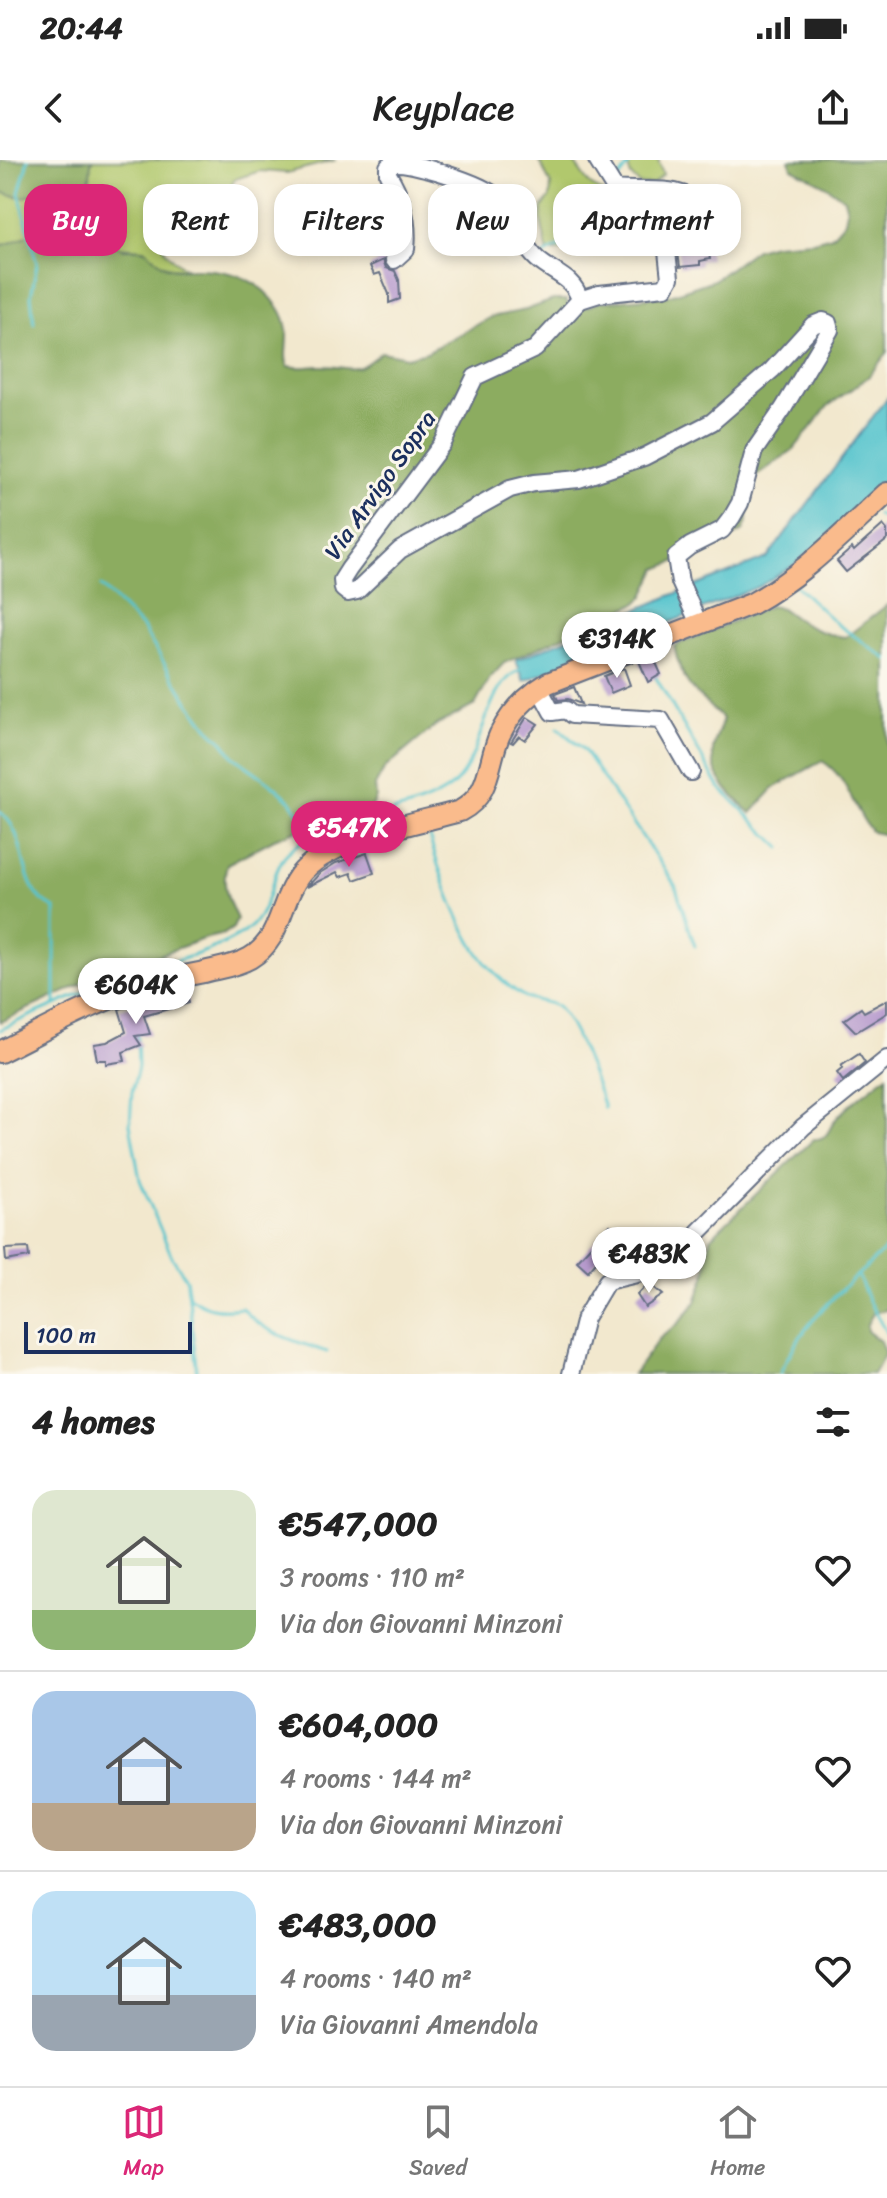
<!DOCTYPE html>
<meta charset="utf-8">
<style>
:root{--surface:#fff;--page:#f2f2f2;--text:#222;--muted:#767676;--line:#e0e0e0;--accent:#db2777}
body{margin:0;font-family:Sriracha,sans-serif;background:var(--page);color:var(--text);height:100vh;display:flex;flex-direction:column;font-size:30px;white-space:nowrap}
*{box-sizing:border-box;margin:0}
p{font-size:26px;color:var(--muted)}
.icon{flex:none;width:44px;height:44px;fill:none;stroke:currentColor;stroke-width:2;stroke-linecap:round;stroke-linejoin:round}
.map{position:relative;height:1214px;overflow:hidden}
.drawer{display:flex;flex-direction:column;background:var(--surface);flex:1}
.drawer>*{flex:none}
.top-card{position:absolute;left:24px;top:24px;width:840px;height:72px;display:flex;gap:16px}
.scale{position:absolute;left:24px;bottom:20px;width:168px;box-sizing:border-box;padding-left:8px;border:4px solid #1b2f5e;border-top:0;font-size:22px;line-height:28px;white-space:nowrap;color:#1b2f5e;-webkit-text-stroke:6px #fbf7ec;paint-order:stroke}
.price{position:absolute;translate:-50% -68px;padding:0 18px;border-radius:28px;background:#fff;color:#222;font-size:26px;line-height:52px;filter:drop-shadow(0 2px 4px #0008)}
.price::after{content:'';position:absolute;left:50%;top:48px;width:24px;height:18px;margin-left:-12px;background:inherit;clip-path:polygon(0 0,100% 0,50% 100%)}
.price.selected{background:var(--accent);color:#fff}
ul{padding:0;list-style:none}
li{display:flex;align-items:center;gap:24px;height:200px;padding:0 32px}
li+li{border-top:2px solid var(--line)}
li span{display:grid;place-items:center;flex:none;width:224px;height:160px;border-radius:24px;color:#555}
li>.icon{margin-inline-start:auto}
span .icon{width:96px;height:96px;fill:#fffc;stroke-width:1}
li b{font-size:34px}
h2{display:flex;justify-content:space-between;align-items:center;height:96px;padding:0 32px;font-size:34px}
.chip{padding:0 28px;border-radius:24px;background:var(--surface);box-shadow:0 4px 12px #0003;font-size:28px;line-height:72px}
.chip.selected{background:var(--accent);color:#fff}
.status{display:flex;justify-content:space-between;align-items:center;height:56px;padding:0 40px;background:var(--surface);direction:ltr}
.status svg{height:22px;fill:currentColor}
header{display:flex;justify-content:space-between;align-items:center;height:104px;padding:0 32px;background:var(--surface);font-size:36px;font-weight:600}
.tab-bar{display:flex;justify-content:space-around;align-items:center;height:112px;border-top:2px solid var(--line);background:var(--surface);font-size:22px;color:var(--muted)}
.tab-bar a{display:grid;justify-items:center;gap:4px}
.tab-bar .selected{color:var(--accent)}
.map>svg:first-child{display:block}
.green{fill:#b1c86d;stroke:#667c66;stroke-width:2}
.forest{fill:#8cac60;stroke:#546e5f;stroke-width:2}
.water{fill:#57c4cd;stroke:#397a96;stroke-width:2}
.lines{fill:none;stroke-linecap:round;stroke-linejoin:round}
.stream{stroke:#57c4cd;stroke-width:3}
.building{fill:#b79bce}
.minor-casing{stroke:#667085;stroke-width:20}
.major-casing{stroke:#667085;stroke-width:24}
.minor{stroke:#fff;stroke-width:16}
.major{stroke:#fabb8c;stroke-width:20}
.labels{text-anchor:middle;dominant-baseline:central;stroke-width:6;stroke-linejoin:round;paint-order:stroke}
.street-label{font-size:24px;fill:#1b2f5e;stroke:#fbf7ec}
</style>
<div class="status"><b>20:44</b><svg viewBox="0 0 49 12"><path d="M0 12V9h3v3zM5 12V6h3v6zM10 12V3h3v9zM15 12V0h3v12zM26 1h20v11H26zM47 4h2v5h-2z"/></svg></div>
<header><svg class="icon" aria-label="back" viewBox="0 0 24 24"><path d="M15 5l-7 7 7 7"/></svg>Keyplace<svg class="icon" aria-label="share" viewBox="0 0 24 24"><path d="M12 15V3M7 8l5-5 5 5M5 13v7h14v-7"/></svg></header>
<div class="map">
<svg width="887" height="1214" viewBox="0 0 887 1214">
<rect width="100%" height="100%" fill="#fbf7ec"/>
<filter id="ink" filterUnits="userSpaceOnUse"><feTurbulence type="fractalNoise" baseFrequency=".0125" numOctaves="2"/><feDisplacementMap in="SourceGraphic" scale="16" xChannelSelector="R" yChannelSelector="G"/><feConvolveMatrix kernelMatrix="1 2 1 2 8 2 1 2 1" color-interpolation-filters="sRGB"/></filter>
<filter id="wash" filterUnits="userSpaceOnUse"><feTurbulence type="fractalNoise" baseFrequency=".006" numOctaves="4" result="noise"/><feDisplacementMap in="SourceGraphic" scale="32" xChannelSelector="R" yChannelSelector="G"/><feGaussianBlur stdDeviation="1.8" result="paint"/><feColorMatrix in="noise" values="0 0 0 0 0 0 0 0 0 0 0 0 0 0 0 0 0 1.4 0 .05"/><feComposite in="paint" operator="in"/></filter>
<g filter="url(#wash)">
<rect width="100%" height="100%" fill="#f2e8ce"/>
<g class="green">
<path d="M94,0h242l-49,13 -27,-2 -25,8c-4,6 -8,17 -13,22 -13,12 -34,-3 -50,6 -5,4 -9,10 -10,16 -5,23 6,35 25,46l-16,-1 -12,-5 -15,-14 -27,-2c-45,-49 -69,-13 -117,-1v-54l46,-6 18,4z"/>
<path d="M539,0h33l18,25 23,13 -13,7 -8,10 1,13 -3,12 -30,11h-13l-6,-31 1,-12 8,-11 1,-12z"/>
<path d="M626,0h32l5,15 -10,9 -13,1 -9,-9z"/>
</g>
<g class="forest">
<path d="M0,0h94l-3,3 -1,15c-12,20 -34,5 -52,10 -10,15 -24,7 -38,4z"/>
<path d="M789,0h98v193l-19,24 -40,29 -34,43 -36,26 -6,8 -5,39 -4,9 -19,11 -67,27 -13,27 -7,7 -133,60 -14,15 -15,27 -39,20 -51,43 -10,18 1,11 -4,10 -43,11 -55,21 -47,25c-6,20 1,37 10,55l-4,9 -9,6 -21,5 -117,43 -86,40v-776c25,-6 48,-26 75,-24 26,1 29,20 46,26 7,3 17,-1 24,2 9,5 14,15 25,18 9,2 21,1 30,1 33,1 60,11 79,39 16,24 2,45 9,58 11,3 22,0 33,0 34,0 30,12 60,-14l26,5 20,-5 64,-35 35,-7 27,-10h13l6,12 28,-10 67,-6 47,-16 42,-31 18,-5 39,-3 19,-5 13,-15 2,-11 -3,-11 -19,-14 -33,-17z"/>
<path d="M887,445v230l-15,-3c-20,-23 -23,-55 -50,-71l-47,26 -24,26c-18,-16 -41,-36 -38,-63 1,-10 7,-21 10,-31 -27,-26 -41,-33 -49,-73l96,-40c16,2 15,6 28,14 13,9 32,16 48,17z"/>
<path d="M887,915v235l-13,2 -7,12v7l13,10 5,13 -12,20h-240l26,-35 20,-16 17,-21 9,-26 5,-38 104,-99c16,0 14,-11 22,-20 14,-17 35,-30 51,-44z"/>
</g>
<path class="water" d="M887,238v79l-59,59 -34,29 -34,21 -236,95 -8,-21 156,-65 95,-37z"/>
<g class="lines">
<g class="stream">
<path d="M28,0l-9,33 18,71 -6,32 3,27"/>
<path d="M617,21l16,-21"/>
<path d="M544,95l34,-19 18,-16 14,-29"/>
<path d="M877,355l10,7"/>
<path d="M795,425l42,39 50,35"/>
<path d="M101,426l41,41 45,73 21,28 15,14 11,15 35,25 21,18 25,36"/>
<path d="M655,516l64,111 62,61"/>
<path d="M558,568l26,22 91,135 20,61"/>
<path d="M0,652c32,24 14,79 55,96v97"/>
<path d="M427,667c10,40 35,113 65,143 8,9 22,21 33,27 9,4 20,4 29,8 17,8 44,83 50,103"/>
<path d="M0,870c43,-21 89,-40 134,-56 35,-12 83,-22 113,-44 27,-20 21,-64 47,-83 44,-33 107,-27 153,-57 39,-26 31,-99 74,-121"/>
<path d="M137,873l1,34 -6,25 -2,32 10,56 32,77 14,22 3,18c19,13 31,14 53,11 22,26 54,33 85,44"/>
<path d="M858,1115l10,25 19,34"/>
<path d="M189,1138l8,76"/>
<path d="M780,1214c22,-54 65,-87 107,-126"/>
</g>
</g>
<g id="blocks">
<g class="building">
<path d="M328,26h10l13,7 -2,4 30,15 -8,17 9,6 -6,8 -2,-2 -8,8 -21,-16 -3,6 -34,-16 18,-5h14l8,-15 -17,-6z"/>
<path d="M706,78l4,21 -10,2v4l-20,2 -3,-22z"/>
<path d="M383,100l3,8 9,3 4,9 1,19 -11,4v-9l-9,-21 -6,2 -4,-9z"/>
<path d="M883,365l4,5v10l-41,32 -9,-11 15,-13 2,3z"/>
<path d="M653,496l8,18 -13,8 -9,-21z"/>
<path d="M624,508l6,17 -19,8 -7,-17z"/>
<path d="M574,527l7,17 -13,-5 -10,1 -3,-6z"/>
<path d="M527,557l11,7 -13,16 -6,-4 -6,7 -2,-1z"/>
<path d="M367,693l7,20 -20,7 -3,-7 -11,4 -3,-5 -30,15 13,-14 16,-10z"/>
<path d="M186,830l3,13 -45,13 6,18 -15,2 6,9 -18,7 2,9 -19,3v-4h-9l-3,-16 13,-2 19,-10 -7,-23z"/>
<path d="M887,840v13l-31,19 -12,-12 17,-12 3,4z"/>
<path d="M859,894l6,9 -22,18 -6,-8 6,-5 -2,-2z"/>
<path d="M610,1065l9,11 -31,35 -11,-10z"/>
<path d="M28,1088l1,9 -23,4 -1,-12z"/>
<path d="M649,1123l14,12 -18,12 -8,-12z"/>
</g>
</g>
</g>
<g filter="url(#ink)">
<use href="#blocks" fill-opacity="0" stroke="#667085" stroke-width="2"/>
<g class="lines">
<defs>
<g id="minor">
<path d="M394,100l12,-11c3,-28 -3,-51 -18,-75v-7l4,-4c17,-3 92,21 104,34 16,18 23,45 41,62 15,14 37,18 43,41"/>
<path d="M580,140l-45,49 -60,28 -32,66 -94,126 -7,11 1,9 5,4 9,-2 43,-41 110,-61 24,-6 45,-4 65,-22 68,-35 60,-52 41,-45 10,-4 5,2 2,7 -47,79 -29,42 -14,52 -8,14 -10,13 -32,16 -14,11 4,25 19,42"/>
<path d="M580,140l19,-6 66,-7 5,-9 -5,-44 3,-6 35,-15 1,-5c-24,-26 -58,-15 -89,-19l-18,-29"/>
<path d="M539,528l13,24 14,-2 6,5 89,5 30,52"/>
<path d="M571,1214l14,-56 22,-37 47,-11 15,-8 134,-135 84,-68"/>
</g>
<path id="major" d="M0,892c42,-21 83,-44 127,-60 25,-9 51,-15 77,-20 15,-4 32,-6 46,-14 32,-19 29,-55 49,-82 28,-38 116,-52 161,-65 32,-17 27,-48 40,-77 11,-22 28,-39 48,-51l203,-79c53,-29 92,-71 136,-111"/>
</defs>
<use href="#minor" class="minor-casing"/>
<use href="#major" class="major-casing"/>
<use href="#minor" class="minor"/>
<use href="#major" class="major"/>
</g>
</g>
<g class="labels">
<g class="street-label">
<text transform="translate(380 325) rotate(-55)">Via Arvigo Sopra</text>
</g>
</g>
</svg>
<div class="scale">100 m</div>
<b class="price" style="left:617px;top:520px">€314K</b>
<b class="price selected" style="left:349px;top:709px">€547K</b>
<b class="price" style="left:136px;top:866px">€604K</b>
<b class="price" style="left:649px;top:1135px">€483K</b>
<div class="top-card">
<a class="chip selected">Buy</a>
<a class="chip">Rent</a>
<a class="chip">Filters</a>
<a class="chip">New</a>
<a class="chip">Apartment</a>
</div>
</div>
<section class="drawer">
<h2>4 homes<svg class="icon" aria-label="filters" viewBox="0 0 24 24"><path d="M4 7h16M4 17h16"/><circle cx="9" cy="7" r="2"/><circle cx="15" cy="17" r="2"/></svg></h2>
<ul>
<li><span style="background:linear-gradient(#dfe7d0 75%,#8fb573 0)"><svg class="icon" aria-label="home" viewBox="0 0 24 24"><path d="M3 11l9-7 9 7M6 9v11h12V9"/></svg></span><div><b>€547,000</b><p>3 rooms · 110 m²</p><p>Via don Giovanni Minzoni</p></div><svg class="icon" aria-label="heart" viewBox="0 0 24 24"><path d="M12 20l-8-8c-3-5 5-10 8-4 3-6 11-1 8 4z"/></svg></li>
<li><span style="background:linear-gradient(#a9c7e8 70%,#b9a48a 0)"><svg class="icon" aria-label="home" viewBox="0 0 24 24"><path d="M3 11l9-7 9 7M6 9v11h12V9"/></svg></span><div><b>€604,000</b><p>4 rooms · 144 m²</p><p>Via don Giovanni Minzoni</p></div><svg class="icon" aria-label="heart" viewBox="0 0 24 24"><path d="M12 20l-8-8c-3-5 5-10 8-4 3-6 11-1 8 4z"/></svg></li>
<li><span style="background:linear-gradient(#bfe0f5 65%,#9aa5b1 0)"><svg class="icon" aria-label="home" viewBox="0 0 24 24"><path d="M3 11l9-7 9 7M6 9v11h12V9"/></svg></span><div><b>€483,000</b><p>4 rooms · 140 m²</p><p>Via Giovanni Amendola</p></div><svg class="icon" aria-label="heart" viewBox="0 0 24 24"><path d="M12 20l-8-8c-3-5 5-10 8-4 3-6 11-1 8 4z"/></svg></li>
</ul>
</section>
<nav class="tab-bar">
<a class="selected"><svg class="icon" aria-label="map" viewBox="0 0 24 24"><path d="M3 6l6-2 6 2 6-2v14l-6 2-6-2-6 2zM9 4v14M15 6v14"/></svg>Map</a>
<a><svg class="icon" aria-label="saved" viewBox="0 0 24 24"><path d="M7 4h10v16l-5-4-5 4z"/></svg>Saved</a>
<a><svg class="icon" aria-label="home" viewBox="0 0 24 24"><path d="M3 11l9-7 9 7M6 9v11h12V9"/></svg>Home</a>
</nav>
